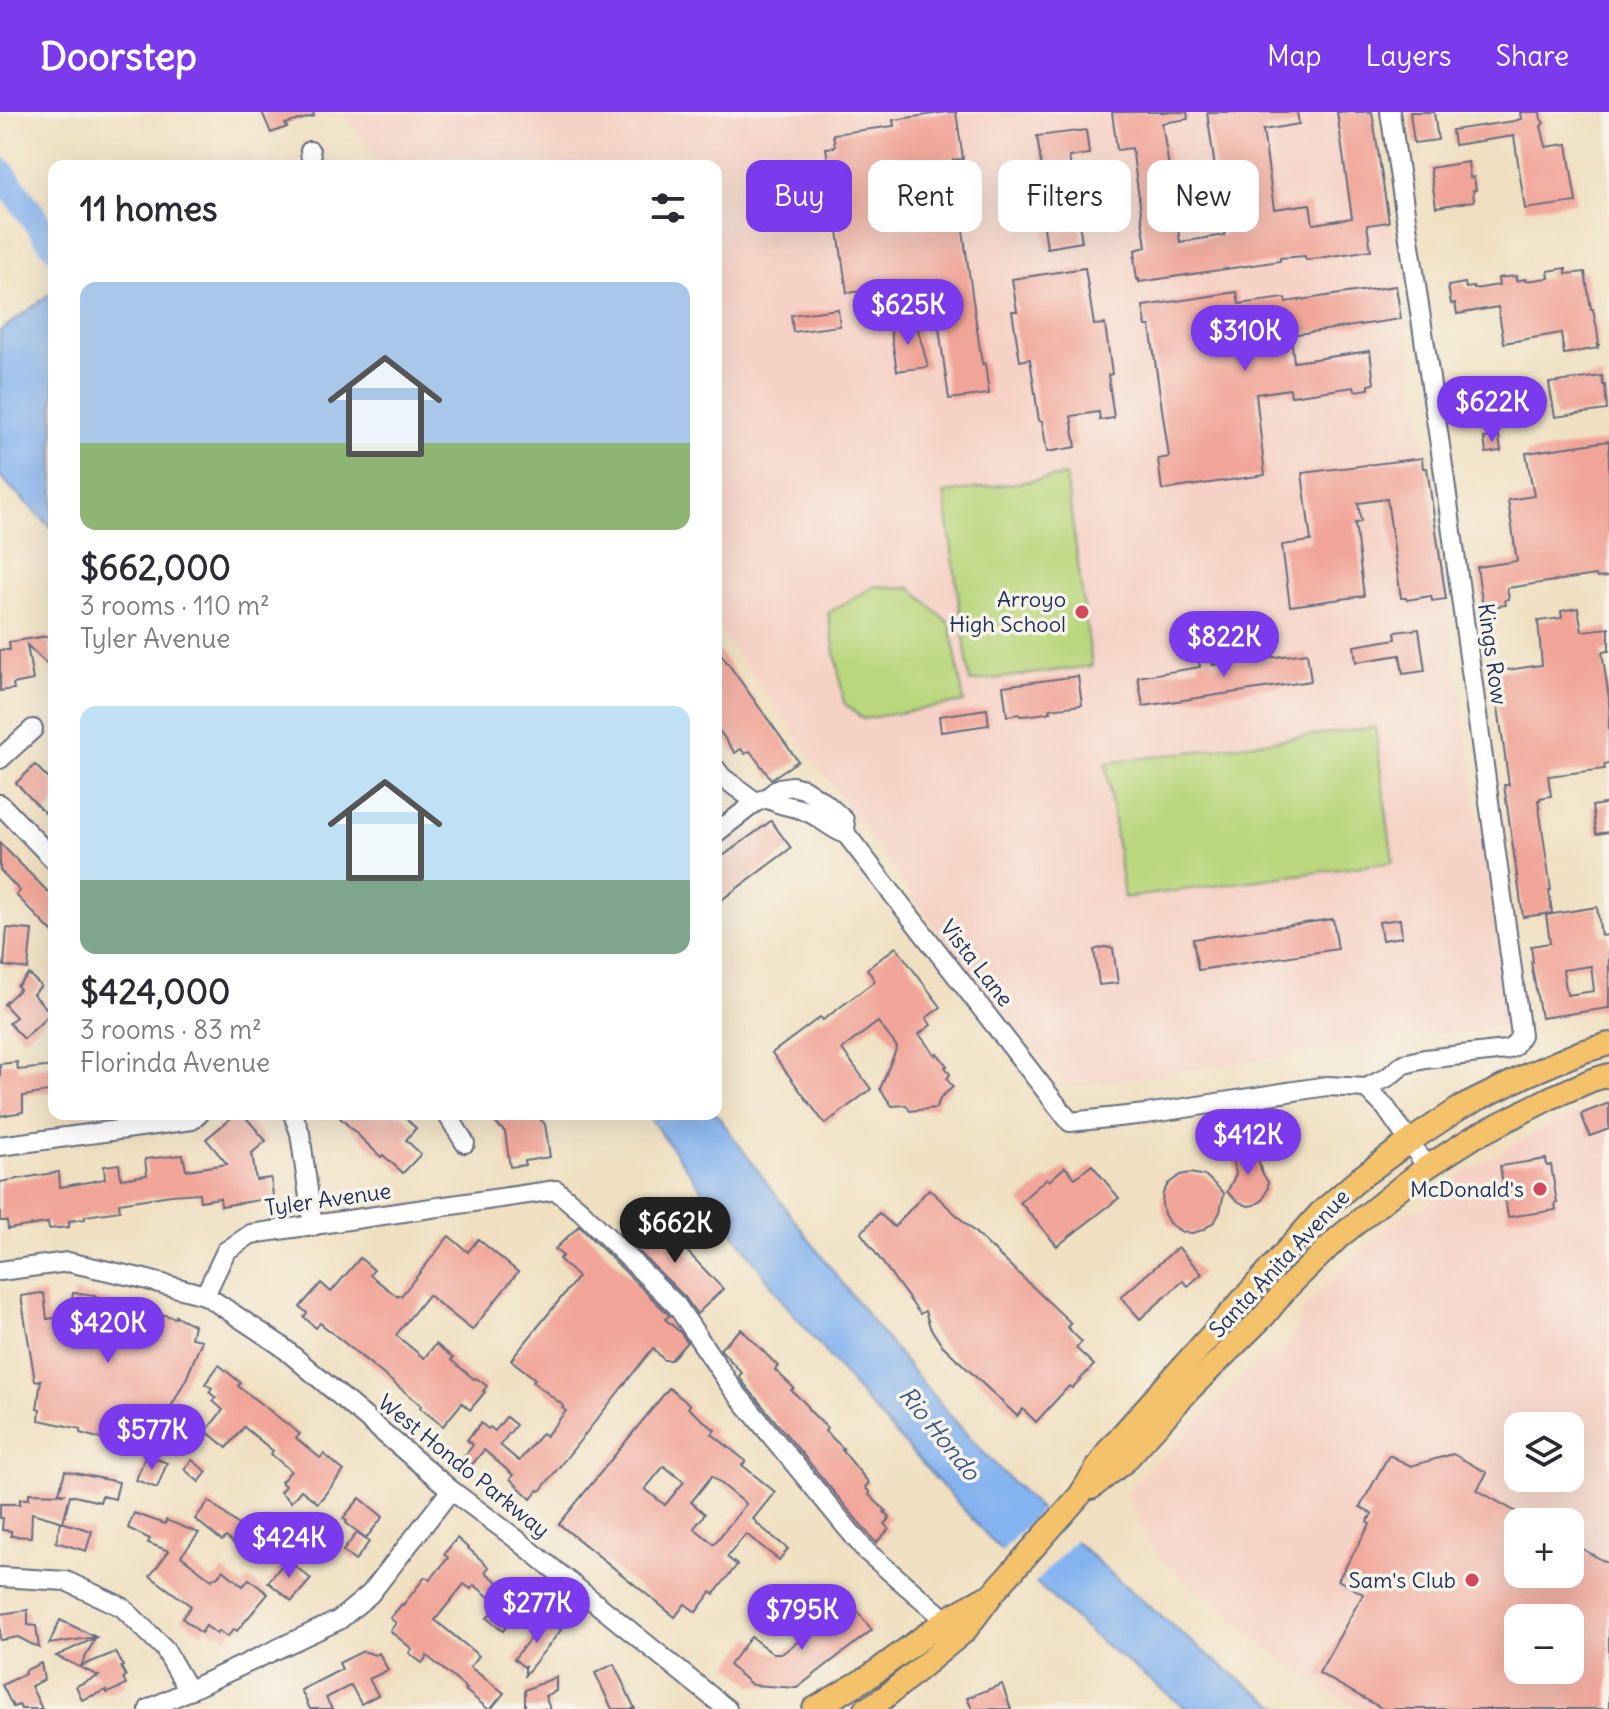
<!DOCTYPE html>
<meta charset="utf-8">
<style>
:root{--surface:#fff;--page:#f7f7f7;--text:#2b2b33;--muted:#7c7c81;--accent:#7c3aed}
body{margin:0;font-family:Delius,sans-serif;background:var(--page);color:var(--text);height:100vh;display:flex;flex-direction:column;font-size:30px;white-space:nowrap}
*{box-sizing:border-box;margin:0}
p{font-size:26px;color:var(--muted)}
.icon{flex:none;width:44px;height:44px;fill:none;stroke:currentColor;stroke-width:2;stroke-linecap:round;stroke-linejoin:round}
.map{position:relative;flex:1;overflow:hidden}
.panel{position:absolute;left:48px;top:48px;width:674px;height:960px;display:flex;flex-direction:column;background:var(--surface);border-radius:16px;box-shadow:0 8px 32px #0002}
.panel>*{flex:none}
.banner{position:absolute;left:746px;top:48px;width:742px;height:72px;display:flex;gap:16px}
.buttons{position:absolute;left:1504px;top:1300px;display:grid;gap:16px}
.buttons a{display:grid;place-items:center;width:80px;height:80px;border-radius:16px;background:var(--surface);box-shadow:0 8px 32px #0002;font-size:40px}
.price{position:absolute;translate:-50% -68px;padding:0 18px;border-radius:28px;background:var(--accent);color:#fff;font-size:26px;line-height:52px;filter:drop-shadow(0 2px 4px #0008)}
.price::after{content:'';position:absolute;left:50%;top:48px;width:24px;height:18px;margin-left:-12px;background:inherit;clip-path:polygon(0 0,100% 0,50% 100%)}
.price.active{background:#222;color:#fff}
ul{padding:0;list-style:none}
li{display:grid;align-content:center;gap:16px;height:424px;padding:0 32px}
li span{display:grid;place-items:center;height:248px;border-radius:16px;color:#555}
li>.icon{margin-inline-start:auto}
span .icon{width:144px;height:144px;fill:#fffc;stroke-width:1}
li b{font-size:34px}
h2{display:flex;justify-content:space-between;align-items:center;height:96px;padding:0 32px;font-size:34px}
.tag{padding:0 28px;border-radius:16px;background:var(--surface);box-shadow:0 8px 32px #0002;font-size:28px;line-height:72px}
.tag.active{background:var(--accent);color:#fff}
header{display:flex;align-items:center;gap:48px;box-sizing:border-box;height:112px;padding:0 40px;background:var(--accent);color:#fff}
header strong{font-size:38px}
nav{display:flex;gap:44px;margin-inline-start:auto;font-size:28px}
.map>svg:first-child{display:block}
.built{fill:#f6d1c5;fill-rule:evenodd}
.grass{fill:#bad77d;stroke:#6a836e;stroke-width:2}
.water{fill:#84b3ef;stroke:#5071a6;stroke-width:2}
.pier{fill:#f0e0c1}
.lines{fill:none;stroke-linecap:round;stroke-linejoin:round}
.river{stroke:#84b3ef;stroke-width:28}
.building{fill:#f1a598;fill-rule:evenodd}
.minor-casing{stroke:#666d81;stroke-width:22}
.major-casing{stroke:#666d81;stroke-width:26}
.minor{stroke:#fff;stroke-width:18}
.major{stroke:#f3c26a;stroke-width:22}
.poi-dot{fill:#d1495b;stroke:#f7f3e8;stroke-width:3}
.labels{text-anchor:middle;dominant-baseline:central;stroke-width:7;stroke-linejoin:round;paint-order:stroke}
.poi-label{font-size:22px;fill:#1b2f5e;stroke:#f7f3e8;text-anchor:end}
.street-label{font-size:22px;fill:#1b2f5e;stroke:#f7f3e8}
.water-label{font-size:24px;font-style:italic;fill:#3a578a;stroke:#f7f3e8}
</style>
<header>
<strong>Doorstep</strong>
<nav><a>Map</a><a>Layers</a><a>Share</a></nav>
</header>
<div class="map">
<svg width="1609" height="1597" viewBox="0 0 1609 1597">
<rect width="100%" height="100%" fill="#f7f3e8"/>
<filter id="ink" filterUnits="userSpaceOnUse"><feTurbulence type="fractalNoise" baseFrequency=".0125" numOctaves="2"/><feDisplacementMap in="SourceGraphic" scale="16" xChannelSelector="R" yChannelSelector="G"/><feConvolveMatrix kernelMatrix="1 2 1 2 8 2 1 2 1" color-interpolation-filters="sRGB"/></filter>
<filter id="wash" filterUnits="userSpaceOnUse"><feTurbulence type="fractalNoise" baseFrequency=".006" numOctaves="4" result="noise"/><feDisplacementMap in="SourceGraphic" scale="32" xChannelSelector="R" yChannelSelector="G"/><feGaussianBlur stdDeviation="1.8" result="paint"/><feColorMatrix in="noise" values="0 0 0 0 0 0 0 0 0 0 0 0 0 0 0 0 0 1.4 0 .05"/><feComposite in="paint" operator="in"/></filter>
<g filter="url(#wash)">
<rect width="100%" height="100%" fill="#f0e0c1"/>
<g class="built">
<path d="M343,0h1032l132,903 -5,11 -435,61 -110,-130 -241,-332v-459h-333z"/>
<path d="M1609,989v608h-250l-72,-45 -128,-106 -34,-64 135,-134 17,-4 20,-25 4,-19 53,-54 37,-33 16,-14 18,-4 26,-20 9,-13 99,-54zM1518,1314h52v52h-52zM1518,1410h52v52h-52zM1518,1506h52v52h-52z"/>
</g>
<g class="grass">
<path d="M1066,364l26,190 -122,16 -26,-189z"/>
<path d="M875,474l36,2 39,36 14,78 -101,17 -19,-16 -16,-90z"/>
<path d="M1375,615l18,135 -269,36 -18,-135z"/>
</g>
<g class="water">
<path d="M54,179v239l-54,-53v-146z"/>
<path d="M716,1001c79,109 158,216 246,316 47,53 100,101 153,148 53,46 108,93 167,132h-95l-97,-76 -94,-88 -120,-132 -91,-109 -138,-190z"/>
</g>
<path class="pier" d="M1044,1394l33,32 -44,47 -34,-31z"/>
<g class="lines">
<path class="river" d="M0,59l54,74"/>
</g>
<g id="blocks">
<g class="building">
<path d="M262,0h51l1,4 -29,8 2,3 -16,6z"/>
<path d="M947,0h9l7,47 -10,1 29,204 3,-1 4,31 -40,5 -16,-113 -68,12 -1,-7 -17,2 -21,-145 9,-1 -2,-13 61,-8 -1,-6z"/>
<path d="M1112,0h75l1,7 -26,4 8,51 45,-6 -8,-56h90l2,12 -36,6 11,79 36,-5 3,20 39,-6 -15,-106h35l17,110 -22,3 4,25 -65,10 -1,-4 -25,2v3l-141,21v-3l-2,1 -3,-23h2l-1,-7 11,-3 -14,-99 -15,2zM1220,88l5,35 -45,7 -5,-35z"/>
<path d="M1410,0h24l4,28 -24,3z"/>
<path d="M1520,0h20l1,7 3,4 -3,3 5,21 21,-3 9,58 -51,7 -11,-73 -60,9 -2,-15 62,-9 7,-2z"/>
<path d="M1086,18l3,24 -20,3 13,85 -35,6 -10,-70 6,-1 -6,-41z"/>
<path d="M1468,50l2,16 4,-1 2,13h-3l1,11 -38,6 -6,-39z"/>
<path d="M1085,156l9,57 11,-1 7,50 -4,1 6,43 -14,2 -1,-8 -28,4 5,31 -29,5 -5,-31h-3l-9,-62 -10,2 -8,-50h5l-5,-32z"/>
<path d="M1566,156v6l19,-2 6,37h2l4,20 2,16h-2l1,3 -34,6 -3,-21 -57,10 -6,-36 -41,7 -2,-11 -4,1 -3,-18 17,-3 1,5 8,-1v2l25,-4 -1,-7 18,-2v5l9,-2v2l24,-3 -1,-7z"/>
<path d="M1396,174l5,33 -110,16 3,27 76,-11 4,33 -5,1v4l-14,2 -1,-4 -63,9 -1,-7 -34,5 9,81 -103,15 -4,-31 11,-2 -19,-131h-4l-3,-20 94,-14 2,12 46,-6 1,4z"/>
<path d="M838,197l2,17 -47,6 -2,-17z"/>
<path d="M916,210l12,45 -31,4 -7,-45z"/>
<path d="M1602,264l1,9h2l2,25 -52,7 -6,-34z"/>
<path d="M1499,324l2,15 -15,2 -2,-15z"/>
<path d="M1609,329v136l-12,1 -1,-3 -89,13 2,11 -4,1 1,5 -23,3 -6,-41 40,-6 -9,-61 26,-4 -8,-43z"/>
<path d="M1422,346l1,10h4l19,131 -14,2 -1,-5 -24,4 -1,-2h-5l-14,-99 -29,4 3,19 -6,1 9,73 -74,10 -8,-61 29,-4 -9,-68z"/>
<path d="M1578,496l4,23 27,-3v23l-7,1 7,46v66l-5,1 1,4 -57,7 3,20 -11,2v2h-2l13,90h-2l3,23 -29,4 -19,-132h5l-16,-113 49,-7 -4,-44 24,-3 -1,-7z"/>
<path d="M1419,517l6,42 -22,3 -3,-19 -44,7 -2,-16 42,-7 -1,-7z"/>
<path d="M48,524l6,35 -27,-26 6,35 -20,4 1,5 -14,2v-41h10l-1,-8z"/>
<path d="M716,535l82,114 -27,18 -21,-28 -5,3 -4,-5 -6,4 -19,-27z"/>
<path d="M1307,541l4,28 -168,25 -5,-29 62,-10 -1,-6 13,-1 1,5z"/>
<path d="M1078,564l4,29 -32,4 1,3 -18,3 -13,1 -1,-2 -12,2 -4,-30z"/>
<path d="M987,597l2,16 -48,7 -2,-16z"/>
<path d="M35,653l19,19v21l-9,8 -29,-30z"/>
<path d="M1609,691v29l-13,2 -4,-28z"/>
<path d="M771,709l20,27 -75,56v-43z"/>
<path d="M0,731l54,55v36l-38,-39 4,-4 -20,-21z"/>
<path d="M1597,795l4,29 8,-1v73l-68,10 -10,-56h2l-2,-16 19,-3 -4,-28zM1591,854l3,25 -27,4 -4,-25z"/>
<path d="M1333,807l5,30 -140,21 -5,-31z"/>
<path d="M1400,807l2,18 -20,3 -3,-18z"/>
<path d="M7,816l25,2 -4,39 -24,-3z"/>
<path d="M896,835l45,60 -15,11 5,7 -12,9 16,21 2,-2 10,13 -2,1 5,7 -3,5 6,8 -12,10 -5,11 -26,3 -4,-6 -14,1 -12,-17 17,-42 -19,-25 -36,27 29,40 -46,35 -53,-71 48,-36 3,3 52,-39 -8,-12z"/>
<path d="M1103,835l10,1 5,35 -19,2 -5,-35z"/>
<path d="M29,862l12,12 -8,8 18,19 -27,26 -15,-16 7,-6 -12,-13 16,-15 -3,-3z"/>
<path d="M17,950l1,8 36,-4v25l-31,5v16l-23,4v-52z"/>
<path d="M1609,991v26l-19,7 -9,-22z"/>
<path d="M236,1002h7l23,27 -14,12 4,27 15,-2 2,19 -7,1v1l-45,7 -1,-8 -20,3 -1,-8 -28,2 -52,8 1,8 -35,5v3l-16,2v6l-20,2 -1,-6 -40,6 -1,-8h-7v-39l59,-10 1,15 45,-8 -1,-13 15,-2 2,15 26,-4 -2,-16 38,-4 3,15 41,-6 -21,-25z"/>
<path d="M336,1002h65l15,14 -10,12 15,14 -18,19 -20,-18 -2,2z"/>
<path d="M486,1002h49l10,10 5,33 -25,4v4l-15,2 -5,-35z"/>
<path d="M1256,1032l5,27 7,11v6l-5,12 -8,5 -7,1 -9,-4 -12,-10 9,-18 -5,-26z"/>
<path d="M1546,1047l1,7 4,-1 6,38h-2l1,7 -48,7 -8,-51z"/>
<path d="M1092,1053l27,33 -62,48 -37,-44 27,-24 2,3 16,-14 10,11z"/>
<path d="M1190,1061l16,3 18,17 -4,19 -5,9 -12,9 -11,3 -10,-1 -13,-9 -5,-9 -2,-10 1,-11 5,-9 12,-9z"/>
<path d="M929,1077l142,134 -4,4 15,15 -6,6 18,17 -22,23 -3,-2 -33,36 -13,-13 -6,7 -76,-72 -11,-17 -5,-16 -5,3 -59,-81 18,-20 15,14z"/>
<path d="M643,1106l22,24 7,-7 9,9 6,-1 -2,6 38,40 -26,25 -12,-17 -61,-60z"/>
<path d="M579,1114l89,88 1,2 -4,3 16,14 6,9 -16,18h-7l-11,-12 -74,94 -39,49 -2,-1 -7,9 -21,-20 3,-4 -29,-25 -18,22 -8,-7 15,-20 -6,-5 14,-17 7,6 2,-2 5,4 11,-14 10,8 -16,20 19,16 23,-28 4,3 20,-25 -4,-3 2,-2 -31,-24 2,-3 -24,-19 67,-83 -19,-18 4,-3 -8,-7z"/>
<path d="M449,1124l19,16 10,-13 40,33 -46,58 -44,-35 -32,40 28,23 12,-14 17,14 -2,2 23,19 2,-1 11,8 -4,5 2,1 -15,18 -8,-7 -19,23 -23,-18 1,-3 -101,-82 -4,5 -12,-11 3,-4 -7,-6 21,-24 10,9 29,-34 14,12 -4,5 28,22 1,-2 2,1z"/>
<path d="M1178,1135l24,27 -14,12 -5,-5 -43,38 -19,-22z"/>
<path d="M41,1181l3,1 3,25 22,-3 4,-23h2l20,3v1l81,21v-2l18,9 -3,13 11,2 -15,37 -16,30 5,2 -12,26 -33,-16 -4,27 -47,-13 1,-4 -42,-9 1,-10 -3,-1 4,-29 -6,1 -14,-85z"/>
<path d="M741,1217l37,37 -3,4 19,18 -3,2 17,16v3l19,19 -2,3 19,18 -2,1 27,33 -4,4 5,6 -1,2 17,16 -2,1 6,6 -6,6 5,5 -13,14 -134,-162 -3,-5 3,-3 -22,-24z"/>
<path d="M219,1253l22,18 -3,3 62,48 -4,4 24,20 4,-4 20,17 -26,32 -17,-13 -10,12 -11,-10 5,-6 -4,-4 10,-11 -20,-17 2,-3 -29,-24 -17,21 -21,-17 17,-21 -10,-9 3,-3 -7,-6 3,-4 -7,-4z"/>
<path d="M669,1276l21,17 -2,3 27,22 -3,4 34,27 -4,4 33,27 -22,27 4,3 -1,1 32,26 -9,11 -33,-26 -19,23 10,8 -23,29 -3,-2 -15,20 -11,-8 -10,13 -116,-93zM664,1354l20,16 -19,23 -20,-16zM712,1364l34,28 -32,40 -20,-16 11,-14 -14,-12z"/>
<path d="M1453,1342l34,19 -10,17 41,23v61h52v-32l39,22v145h-226l-64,-36 44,-79 -25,-14 32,-56 -3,-2 5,-8 -12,-7 29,-52 22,11zM1518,1506h52v52h-52z"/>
<path d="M146,1343l21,8 -10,25 -21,-8z"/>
<path d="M192,1348l15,12 -8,10 -15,-13z"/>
<path d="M65,1359l54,11 -4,17 -13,-3 -2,6 -30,-7 -7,27 -31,-9 -1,24 -20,-1v-5l-9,-1 1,-12h-3v-14h20v-5h9v-6l37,1 -7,-1z"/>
<path d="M360,1386l23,19 -17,21 -20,-15 1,-2 -4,-3z"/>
<path d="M209,1389l38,31 -10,14 -11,-9 -4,4 -27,-22z"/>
<path d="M134,1401l31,11 1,-4 33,13 -18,23 31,24 2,-3 2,1 7,-8 20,16 6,-7 19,15 -31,37 -3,-2 -7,8 -8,-6 -2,3 -11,-8 -5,7 -19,-15 9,-12 -41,-30 19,-25 -21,-8 2,-4 -22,-11z"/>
<path d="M61,1410l31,9 -6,20 -30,-9z"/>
<path d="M283,1416l19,15 -10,13 -19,-15z"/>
<path d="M357,1421l12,9 -14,19 -12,-10z"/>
<path d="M457,1426l32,29 -4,5 25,19 -4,5 15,12 -18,23 -16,-13 11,-14 -24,-19 -3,4 -7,-5 -29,36 44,36 -9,11 34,26 -13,16h-3l-23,-19 2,-1 -40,-33 -5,7 -13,-10 3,-4 -22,-18 6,-8 -6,-5 12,-14 1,1 22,-28 5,3 18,-22 -4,-4z"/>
<path d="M287,1447l24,20 -19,22 -24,-19z"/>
<path d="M850,1490l22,28 -75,58 -45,-3 -23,-20 22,-28 21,16h11z"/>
<path d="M28,1498v15l8,1 3,22 -21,-11 -18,3v-26z"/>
<path d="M546,1506l15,12 -36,45v-9l-1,1 -10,-8z"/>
<path d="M60,1508l36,17 -47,7z"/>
<path d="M95,1526l-14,28 35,-14 7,14 -2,1 5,9 -3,2 3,7 -19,8 -1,-3 -24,10 -6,-14 23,-10 -43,-20z"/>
<path d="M363,1539l12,4 4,-2 9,17 -19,9 9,16 -17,9 -10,-19 -25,13 6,11h-22l-9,-19 41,-21 -3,-6z"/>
<path d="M41,1551l3,17 -13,6 11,23h-21l-2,-4 -6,2 -11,-22 23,-11 -1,-3z"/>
<path d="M614,1552l21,45h-23l-17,-36z"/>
<path d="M556,1565v14l-11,5 5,13h-25v-19z"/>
<path d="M1002,1572l9,25h-39l-5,-11z"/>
</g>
</g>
</g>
<g filter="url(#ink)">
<use href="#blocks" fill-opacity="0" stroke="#666d81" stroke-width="2"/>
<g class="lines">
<defs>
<g id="minor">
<path d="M310,39l2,15"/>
<path d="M0,647l33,-30"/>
<path d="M716,657l6,8 34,25 11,-4 12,-10 13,-2 12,3 21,14 19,17 2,14 224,288 76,-8 181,-28 39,2 20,20 41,59"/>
<path d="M767,686c14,9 24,7 38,13 15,5 25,18 41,23"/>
<path d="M0,692l54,56"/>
<path d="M716,721l40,-31"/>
<path d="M1366,976l22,-11 16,-13 21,-5 81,-9 7,-3 8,-12 -80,-583 -51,-340"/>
<path d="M293,1002l7,19 13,93"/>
<path d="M447,1002l18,29"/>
<path d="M0,1034l192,-26 7,-6"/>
<path d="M0,1159l68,-9 72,16 65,17 75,50 171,145 64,48 212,171"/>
<path d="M205,1183l21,-44 25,-17 305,-44 25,21 96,95 55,82 134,163 80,69"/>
<path d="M0,1465l66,4 56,26 42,41 25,43"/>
<path d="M149,1597l190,-89 31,-26 81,-104"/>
</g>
<g id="major">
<path d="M1091,1376l33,-26 66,-73 74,-73 23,-28 51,-50 63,-51 26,-20 47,-30 76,-39 42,-18 17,-5"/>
<path d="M814,1597l56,-33 80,-59 36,-20"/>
<path d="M866,1597l18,-11 81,-67 29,-39 86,-97 30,-47 210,-235 40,-35 50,-37 50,-33 67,-33 54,-23 28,-8"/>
</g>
</defs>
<use href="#minor" class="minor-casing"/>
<use href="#major" class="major-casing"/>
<use href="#minor" class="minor"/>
<use href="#major" class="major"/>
</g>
</g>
<g class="poi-dot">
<circle cx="1082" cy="500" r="8"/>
<circle cx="1540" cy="1077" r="8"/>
<circle cx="1472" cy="1468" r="8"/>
</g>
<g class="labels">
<g class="poi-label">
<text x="1066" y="487">Arroyo<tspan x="1066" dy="25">High School</tspan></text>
<text x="1524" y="1077">McDonald's</text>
<text x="1456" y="1468">Sam's Club</text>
</g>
<g class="street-label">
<text transform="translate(1493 542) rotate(82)">Kings Row</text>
<text transform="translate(977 851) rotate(52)">Vista Lane</text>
<text transform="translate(328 1087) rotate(-8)">Tyler Avenue</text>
<text transform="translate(1279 1151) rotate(-47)">Santa Anita Avenue</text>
<text transform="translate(464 1354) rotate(39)">West Hondo Parkway</text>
</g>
<g class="water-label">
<text transform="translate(940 1321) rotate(51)">Rio Hondo</text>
</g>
</g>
</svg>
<div class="buttons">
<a><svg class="icon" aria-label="layers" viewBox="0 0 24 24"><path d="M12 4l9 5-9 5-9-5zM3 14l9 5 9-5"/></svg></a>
<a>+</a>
<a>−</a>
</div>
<b class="price" style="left:908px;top:235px">$625K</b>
<b class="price" style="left:1245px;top:261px">$310K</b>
<b class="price" style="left:1492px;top:332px">$622K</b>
<b class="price" style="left:1224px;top:567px">$822K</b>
<b class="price" style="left:1248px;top:1065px">$412K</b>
<b class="price active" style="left:675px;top:1153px">$662K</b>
<b class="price" style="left:108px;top:1253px">$420K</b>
<b class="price" style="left:152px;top:1360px">$577K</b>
<b class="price" style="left:289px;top:1468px">$424K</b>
<b class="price" style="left:537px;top:1533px">$277K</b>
<b class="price" style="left:802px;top:1540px">$795K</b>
<div class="banner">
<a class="tag active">Buy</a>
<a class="tag">Rent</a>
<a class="tag">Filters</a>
<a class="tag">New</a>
</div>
<section class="panel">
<h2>11 homes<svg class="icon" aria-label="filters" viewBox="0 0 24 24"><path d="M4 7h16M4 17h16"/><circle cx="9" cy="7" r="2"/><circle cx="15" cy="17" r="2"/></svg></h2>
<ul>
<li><span style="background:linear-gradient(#a9c7e8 65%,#8fb573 0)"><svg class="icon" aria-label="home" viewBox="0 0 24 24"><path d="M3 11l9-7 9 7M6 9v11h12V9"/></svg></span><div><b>$662,000</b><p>3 rooms · 110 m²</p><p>Tyler Avenue</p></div></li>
<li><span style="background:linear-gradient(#bfe0f5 70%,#7fa58c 0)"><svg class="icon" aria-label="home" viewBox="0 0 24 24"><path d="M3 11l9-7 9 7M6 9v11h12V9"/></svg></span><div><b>$424,000</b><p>3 rooms · 83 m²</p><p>Florinda Avenue</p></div></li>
</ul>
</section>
</div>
